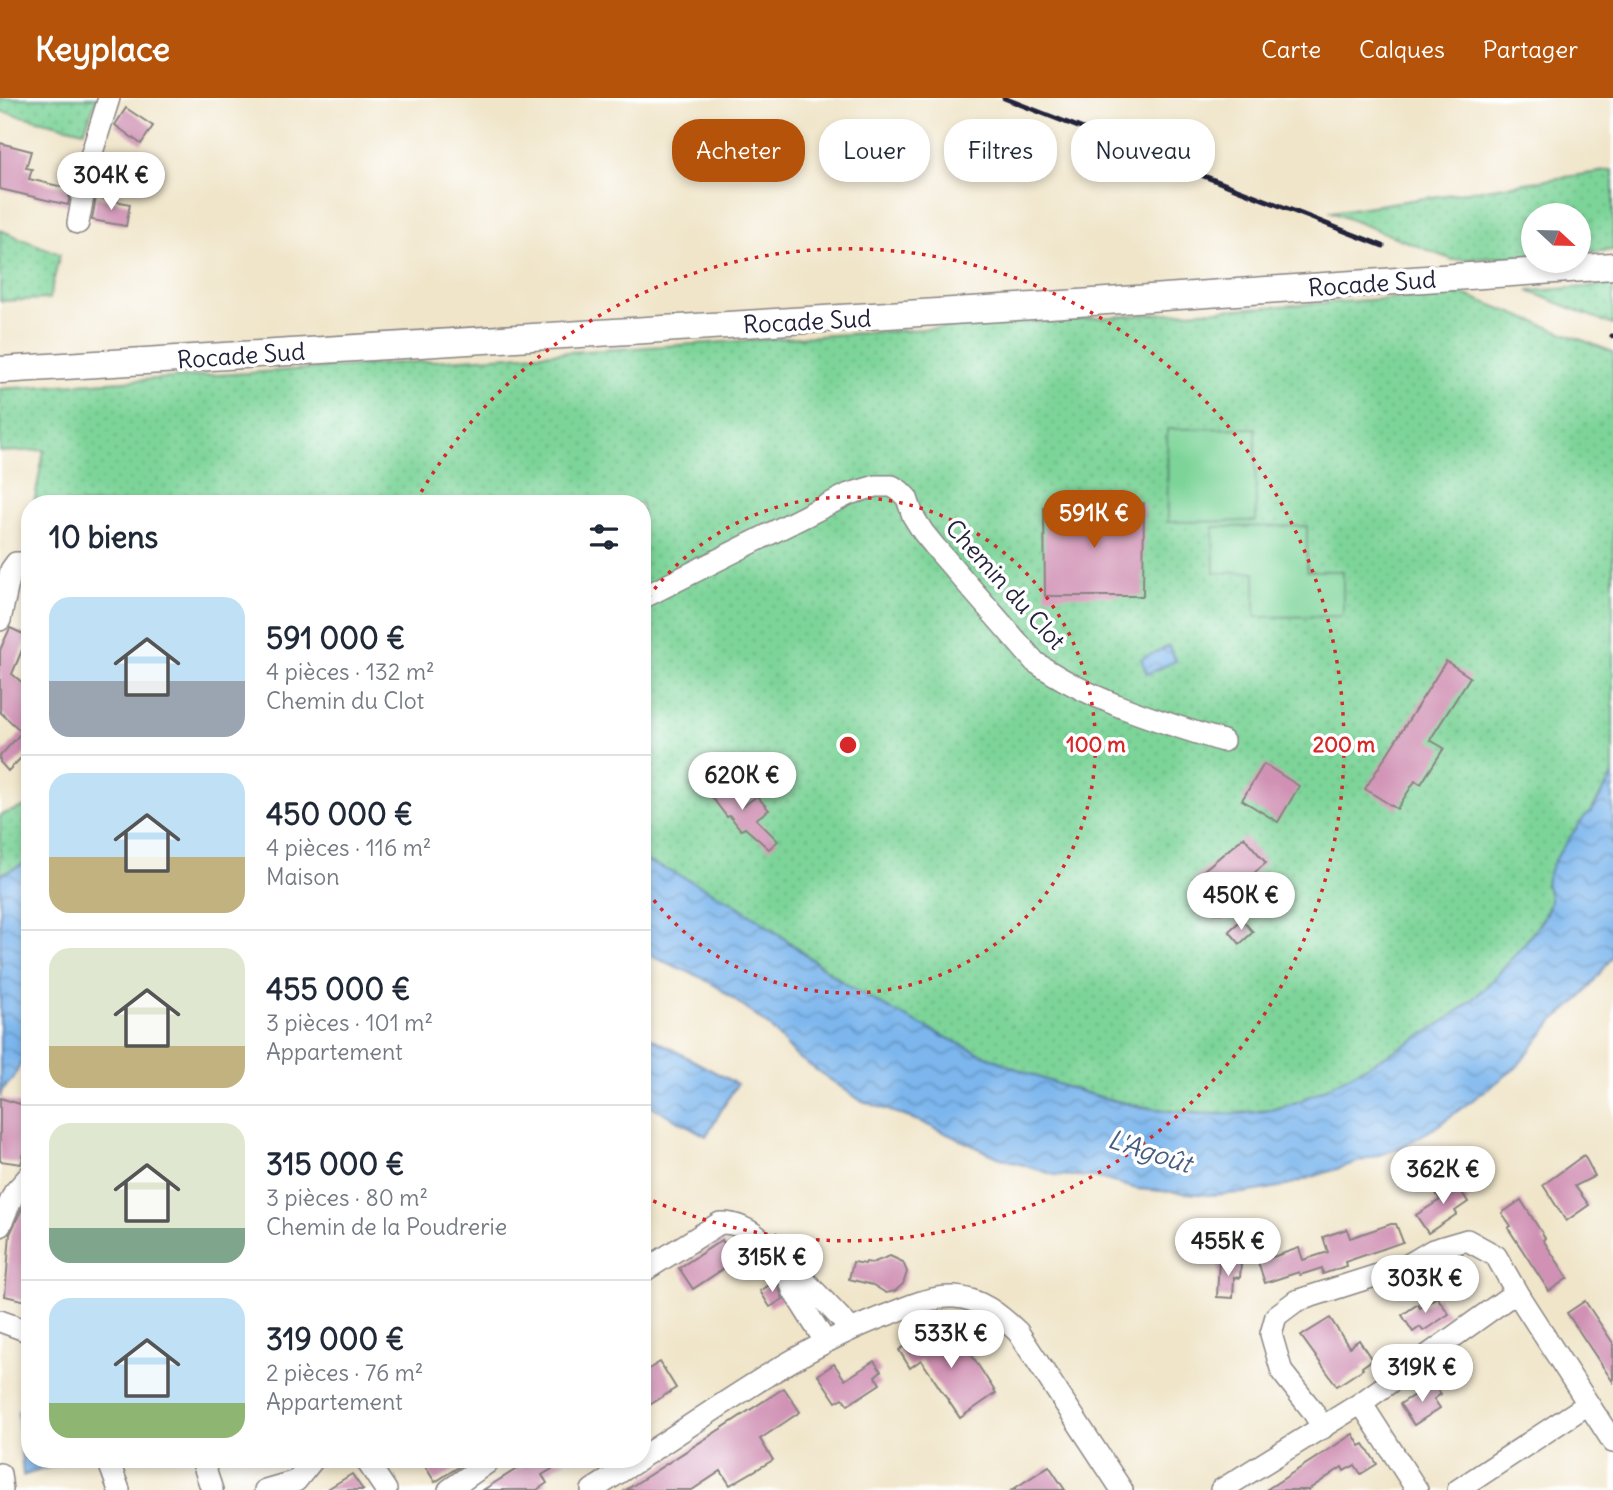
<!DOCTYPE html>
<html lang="fr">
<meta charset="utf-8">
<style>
:root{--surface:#fff;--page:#f6f6f7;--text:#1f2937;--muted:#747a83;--line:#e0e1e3;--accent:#b45309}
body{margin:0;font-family:Delius,sans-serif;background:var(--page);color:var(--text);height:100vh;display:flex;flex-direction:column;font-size:26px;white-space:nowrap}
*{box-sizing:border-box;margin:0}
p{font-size:23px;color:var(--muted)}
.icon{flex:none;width:38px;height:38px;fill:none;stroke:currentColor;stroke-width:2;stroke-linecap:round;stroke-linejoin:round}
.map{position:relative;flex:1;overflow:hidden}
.details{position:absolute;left:21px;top:397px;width:630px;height:973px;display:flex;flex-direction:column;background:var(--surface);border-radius:28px;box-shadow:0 4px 10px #0003}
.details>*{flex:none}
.hud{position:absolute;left:672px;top:21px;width:665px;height:63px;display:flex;gap:14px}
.needle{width:46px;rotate:112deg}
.tools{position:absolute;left:1521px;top:105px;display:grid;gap:14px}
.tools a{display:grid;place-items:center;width:70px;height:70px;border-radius:50%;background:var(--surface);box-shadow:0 4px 10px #0003;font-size:35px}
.price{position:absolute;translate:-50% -60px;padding:0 16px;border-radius:24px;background:#fff;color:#222;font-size:23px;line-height:46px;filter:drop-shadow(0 2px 4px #0008)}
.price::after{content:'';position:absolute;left:50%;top:42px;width:21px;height:16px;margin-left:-10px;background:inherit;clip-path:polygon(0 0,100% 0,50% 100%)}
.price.active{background:var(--accent);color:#fff}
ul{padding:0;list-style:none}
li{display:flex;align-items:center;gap:21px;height:175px;padding:0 28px}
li+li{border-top:2px solid var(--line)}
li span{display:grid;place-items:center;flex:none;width:196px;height:140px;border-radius:21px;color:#555}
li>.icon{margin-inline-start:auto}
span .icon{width:84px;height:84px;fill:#fffc;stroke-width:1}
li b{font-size:30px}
h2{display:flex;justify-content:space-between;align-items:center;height:84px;padding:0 28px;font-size:30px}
.chip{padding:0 24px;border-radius:28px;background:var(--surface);box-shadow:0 4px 10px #0003;font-size:24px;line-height:63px}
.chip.active{background:var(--accent);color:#fff}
header{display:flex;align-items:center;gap:42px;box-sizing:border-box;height:98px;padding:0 35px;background:var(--accent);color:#fff}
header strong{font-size:33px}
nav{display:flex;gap:38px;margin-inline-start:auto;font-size:24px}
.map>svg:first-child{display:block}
.grass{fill:url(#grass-dots);stroke:#507b6a;stroke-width:2}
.garden{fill:#7dd499;stroke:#507b6a;stroke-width:2}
.water{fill:url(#water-waves);stroke:#4e6c94;stroke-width:2}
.building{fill:#d091b4}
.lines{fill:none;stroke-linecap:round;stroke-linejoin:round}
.minor-casing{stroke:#898482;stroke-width:24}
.major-casing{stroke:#898482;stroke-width:29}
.minor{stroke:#fff;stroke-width:21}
.major{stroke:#fff;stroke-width:26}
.rail{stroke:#22223b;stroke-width:5}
.ring{fill:none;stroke:#d62828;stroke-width:3.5;stroke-dasharray:3.5 7}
.labels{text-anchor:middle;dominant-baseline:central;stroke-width:7;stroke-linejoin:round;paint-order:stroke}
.street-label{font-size:24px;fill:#22223b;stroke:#fff}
.water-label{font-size:26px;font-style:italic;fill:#465d82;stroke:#fff}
.centre{fill:#d62828;stroke:#fff;stroke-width:3.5}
.ring-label{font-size:21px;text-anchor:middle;font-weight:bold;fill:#d62828;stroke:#fff;stroke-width:7;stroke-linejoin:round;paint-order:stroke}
</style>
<header>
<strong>Keyplace</strong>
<nav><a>Carte</a><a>Calques</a><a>Partager</a></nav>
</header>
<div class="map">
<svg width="1613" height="1392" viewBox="0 0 1613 1392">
<defs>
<pattern id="grass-dots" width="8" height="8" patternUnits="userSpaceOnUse" patternTransform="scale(1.75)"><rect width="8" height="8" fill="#7dd499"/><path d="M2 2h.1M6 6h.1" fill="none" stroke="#6cb685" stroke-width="1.8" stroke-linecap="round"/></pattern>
<pattern id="water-waves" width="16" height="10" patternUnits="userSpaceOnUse" patternTransform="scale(1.75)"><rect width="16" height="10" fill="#7bb6ed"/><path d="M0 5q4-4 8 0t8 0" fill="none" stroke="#6494c1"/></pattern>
</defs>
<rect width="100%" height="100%" fill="#fff"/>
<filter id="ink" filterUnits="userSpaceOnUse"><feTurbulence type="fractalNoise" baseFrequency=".0143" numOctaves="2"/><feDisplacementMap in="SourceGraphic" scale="14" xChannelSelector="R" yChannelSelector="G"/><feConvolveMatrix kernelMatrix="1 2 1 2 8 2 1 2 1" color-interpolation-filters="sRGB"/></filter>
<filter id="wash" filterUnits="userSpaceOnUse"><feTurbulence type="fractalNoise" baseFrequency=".00686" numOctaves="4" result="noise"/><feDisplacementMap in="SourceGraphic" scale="28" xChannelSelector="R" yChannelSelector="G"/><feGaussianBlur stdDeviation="1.57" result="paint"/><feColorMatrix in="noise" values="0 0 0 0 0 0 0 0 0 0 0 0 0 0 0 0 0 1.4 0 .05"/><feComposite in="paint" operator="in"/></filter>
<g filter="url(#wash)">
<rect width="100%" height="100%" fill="#f0e5c9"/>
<g class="grass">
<path d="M0,0h97l-13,33 -84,-20z"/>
<path d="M1613,72v80l-34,3 -1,-38h-45v40l-80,5 -122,-48z"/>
<path d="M0,132l60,24 -11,45 -49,2z"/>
<path d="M1613,187v40l-85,-34z"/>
<path d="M1463,196l150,58v423l-68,110c2,4 6,9 5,15 -1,20 -57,81 -74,97 -27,26 -61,42 -94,61 -36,20 -75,46 -117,52 -123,21 -284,-49 -391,-108 -45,-26 -83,-62 -127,-90 -33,-21 -69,-37 -105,-53v-355h-608l10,-54 -44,2v-63z"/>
<path d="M30,707v56l-30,14v-60z"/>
</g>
<g class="garden">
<path d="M1255,330l1,93 -88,1 -1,-93z"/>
<path d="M1307,428v45h36v45l-88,1v-45l-41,1 -1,-46z"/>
</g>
<g class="water">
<path d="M1169,548l7,15 -29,13 -6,-15z"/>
<path d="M1613,677v181l-33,43 -26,21 -38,48 -80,59 -36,21 -115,38 -40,7 -36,2 -72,-6 -42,-12 -40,-2 -57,-18 -77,-35 -61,-22 -64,-44 -26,-29 -51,-39 -19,-11 -58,-25v-93c37,16 74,32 108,55 32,21 61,47 93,68 25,17 53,30 80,44 101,51 227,102 342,85 36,-6 68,-27 100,-44 56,-30 101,-53 143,-104 12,-15 39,-43 42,-61 2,-12 -7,-14 -2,-27 8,-21 24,-40 37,-59l7,-5z"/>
<path d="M30,763v184l-17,34 -11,11 -2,8v-223z"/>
<path d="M642,935l95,51 -31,52 -64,-35z"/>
<path d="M30,1312v50h41l-48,16 -5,-65z"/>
</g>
<g id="blocks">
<g class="building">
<path d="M126,10l27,18 -12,18 -26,-19z"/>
<path d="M0,45l31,8 -5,17 6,1 -3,10 42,10 -3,16 -68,-16z"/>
<path d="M96,99l34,7 -4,22 -34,-6z"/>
<path d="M1144,405l-1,93h-98l-1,-89z"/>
<path d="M10,530l18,8 -16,38 18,15v60l-22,22 -8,-9v-6l22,-24 -22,-20v-62z"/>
<path d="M1446,563l24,16 -40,63 14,8 -23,36 -6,-3 -18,28 -32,-20z"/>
<path d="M1264,666l35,22 -21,36 -36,-22z"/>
<path d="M721,679l21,30 15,-11 12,14 -13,9 22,22 -9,8 -24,-21 -4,2 -11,-14 -3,1 -22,-29z"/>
<path d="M1244,739l22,26 -42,36 -2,14h-7l-7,-6 2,-7 -17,-21z"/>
<path d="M1239,824h5l9,10 -13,12 -11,-13z"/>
<path d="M0,1000l30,9v25l-9,32 -21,-3z"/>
<path d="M1584,1057l11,21 -20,10 14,19 -23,16 -23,-36z"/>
<path d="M1453,1080l15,24 -13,9 2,3 -29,19 -12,-18 24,-15 -6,-10z"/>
<path d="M1521,1102l24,38 -2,2 25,38 -19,13 -41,-63 3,-2 -9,-13z"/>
<path d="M25,1104l5,1v99l-25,-6 5,-62z"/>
<path d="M1391,1126h5l7,18 -58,20 1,4 -23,8 -1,-6 -22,7 -1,-3 -34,11 -7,-21 41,-14 4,12 25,-8 -5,-15 24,-8 3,9z"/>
<path d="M722,1142l13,21 -42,28 -14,-21z"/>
<path d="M890,1158l13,6 4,10 -4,12 -8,7 -9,2 -13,-8 -24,-6 4,-17 12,2 1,-2 6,1z"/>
<path d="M1219,1162l22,2 -1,16 -6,-1 -1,21 -16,-1z"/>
<path d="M776,1183l7,18 -13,8 -10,-16z"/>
<path d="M1437,1199l12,17 -26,17 -3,-4 -7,5 -11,-17 16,-11 2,4z"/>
<path d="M1585,1203l28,42v39l-46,-69z"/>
<path d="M1330,1220l19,29 10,-7 13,20 -10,7 1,2 -26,17 -36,-50z"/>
<path d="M930,1231l11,16 17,-11 38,59 -36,25 -39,-58 -11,8 -11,-18z"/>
<path d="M874,1263l7,10 -6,5 5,8 -32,21 -5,-7 -7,4 -18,-27 16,-11 11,16z"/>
<path d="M660,1264l16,26 -34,22v-37z"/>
<path d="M1433,1285l8,11 -7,5 6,9 -26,17 -14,-21z"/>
<path d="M784,1290l16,24 -40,27 13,21 -43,25 -9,-14 -29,19h-66z"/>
<path d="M1353,1336l7,12 4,-2 13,20 -16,10 -6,-9 -11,6 -2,-4 -34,23h-42z"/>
<path d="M421,1362h36l3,6 -25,16z"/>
<path d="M531,1362h36l-25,15 5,8 -10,7h-54z"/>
<path d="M1049,1368l16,24h-53z"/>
<path d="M352,1376l11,16h-37z"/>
</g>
</g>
</g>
<g filter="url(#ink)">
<use href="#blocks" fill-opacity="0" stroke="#898482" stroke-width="2"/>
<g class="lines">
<defs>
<g id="minor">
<path d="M78,125l12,-64 19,-61"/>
<path d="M642,500l207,-104 27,-8h16l8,5 7,7 6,18 10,16 13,16 99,114c56,39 123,59 188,79"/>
<path d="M0,522l11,-50 5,-7h14"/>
<path d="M0,1128l14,-33 16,-18"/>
<path d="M642,1174l78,-49c26,-1 48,20 63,40"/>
<path d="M0,1223l30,11"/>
<path d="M825,1243l-31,-49 -11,-29 24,20 43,45"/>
<path d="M1361,1305l56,87"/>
<path d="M1323,1330l-11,-18 -30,-38 -11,-38 5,-18 20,-15 110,-35 27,-16 34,-10 29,16 24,42"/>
<path d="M642,1359c81,-52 159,-111 250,-144 20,-8 40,-17 62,-16 26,1 46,18 64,35l104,158"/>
<path d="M108,1362l11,30"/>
<path d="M202,1362l10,30"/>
<path d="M366,1362l20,30"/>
<path d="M0,1376l2,16"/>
<path d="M265,1392l31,-9 17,-21"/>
<path d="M449,1392l38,-27"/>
<path d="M592,1392l47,-30"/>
<path d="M1221,1392l140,-87 148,-106 11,1 93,144"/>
<path d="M1458,1392l130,-86"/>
</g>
<path id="major" d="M0,272l1049,-65 564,-39"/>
</defs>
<use href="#minor" class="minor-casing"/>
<use href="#major" class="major-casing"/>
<use href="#minor" class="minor"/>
<use href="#major" class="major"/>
<g class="rail">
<path d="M1004,0l379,148"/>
<path d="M1612,238h1"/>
</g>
</g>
</g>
<g class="ring">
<path d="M642 508A248 248 0 1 1 642 786"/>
<path d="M416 403A496 496 0 1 1 642 1098"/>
</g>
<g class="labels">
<g class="street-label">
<text transform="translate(1372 185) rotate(-4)">Rocade Sud</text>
<text transform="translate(807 223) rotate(-3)">Rocade Sud</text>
<text transform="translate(241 257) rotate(-4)">Rocade Sud</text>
<text transform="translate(1006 486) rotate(48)">Chemin du Clot</text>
</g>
<g class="water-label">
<text transform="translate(1150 1053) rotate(18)">L'Agoût</text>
</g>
</g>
<circle cx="848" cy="647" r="10" class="centre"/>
<g class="ring-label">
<text x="1096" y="654">100 m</text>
<text x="1344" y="654">200 m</text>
</g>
</svg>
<div class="tools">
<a><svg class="needle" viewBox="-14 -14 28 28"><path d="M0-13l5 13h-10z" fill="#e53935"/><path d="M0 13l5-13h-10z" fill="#747a83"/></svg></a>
</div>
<b class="price" style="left:111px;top:114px">304K €</b>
<b class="price active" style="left:1094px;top:452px">591K €</b>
<b class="price" style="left:742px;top:714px">620K €</b>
<b class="price" style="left:1241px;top:834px">450K €</b>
<b class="price" style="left:1443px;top:1108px">362K €</b>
<b class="price" style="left:1228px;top:1180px">455K €</b>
<b class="price" style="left:772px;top:1196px">315K €</b>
<b class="price" style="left:1425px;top:1217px">303K €</b>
<b class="price" style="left:951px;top:1272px">533K €</b>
<b class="price" style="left:1422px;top:1306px">319K €</b>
<div class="hud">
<a class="chip active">Acheter</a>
<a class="chip">Louer</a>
<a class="chip">Filtres</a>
<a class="chip">Nouveau</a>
</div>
<section class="details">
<h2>10 biens<svg class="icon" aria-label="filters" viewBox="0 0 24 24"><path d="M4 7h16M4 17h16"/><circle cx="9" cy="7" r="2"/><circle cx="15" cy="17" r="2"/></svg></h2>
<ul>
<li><span style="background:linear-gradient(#bfe0f5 60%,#9aa5b1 0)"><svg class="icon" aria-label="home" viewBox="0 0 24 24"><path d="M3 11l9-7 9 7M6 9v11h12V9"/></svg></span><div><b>591 000 €</b><p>4 pièces · 132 m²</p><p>Chemin du Clot</p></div></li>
<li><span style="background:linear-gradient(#bfe0f5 60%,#c2b280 0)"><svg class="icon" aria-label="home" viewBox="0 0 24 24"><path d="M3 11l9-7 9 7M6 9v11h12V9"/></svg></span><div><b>450 000 €</b><p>4 pièces · 116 m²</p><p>Maison</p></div></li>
<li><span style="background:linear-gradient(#dfe7d0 70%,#c2b280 0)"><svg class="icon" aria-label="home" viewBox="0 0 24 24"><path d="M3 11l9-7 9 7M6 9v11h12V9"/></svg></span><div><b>455 000 €</b><p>3 pièces · 101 m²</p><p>Appartement</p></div></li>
<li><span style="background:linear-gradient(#dfe7d0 75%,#7fa58c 0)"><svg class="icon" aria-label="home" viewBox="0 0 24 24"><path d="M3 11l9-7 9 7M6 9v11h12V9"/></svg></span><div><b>315 000 €</b><p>3 pièces · 80 m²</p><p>Chemin de la Poudrerie</p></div></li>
<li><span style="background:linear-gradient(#bfe0f5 75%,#8fb573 0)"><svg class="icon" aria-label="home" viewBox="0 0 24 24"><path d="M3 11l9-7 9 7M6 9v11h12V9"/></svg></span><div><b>319 000 €</b><p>2 pièces · 76 m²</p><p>Appartement</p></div></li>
</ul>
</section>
</div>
